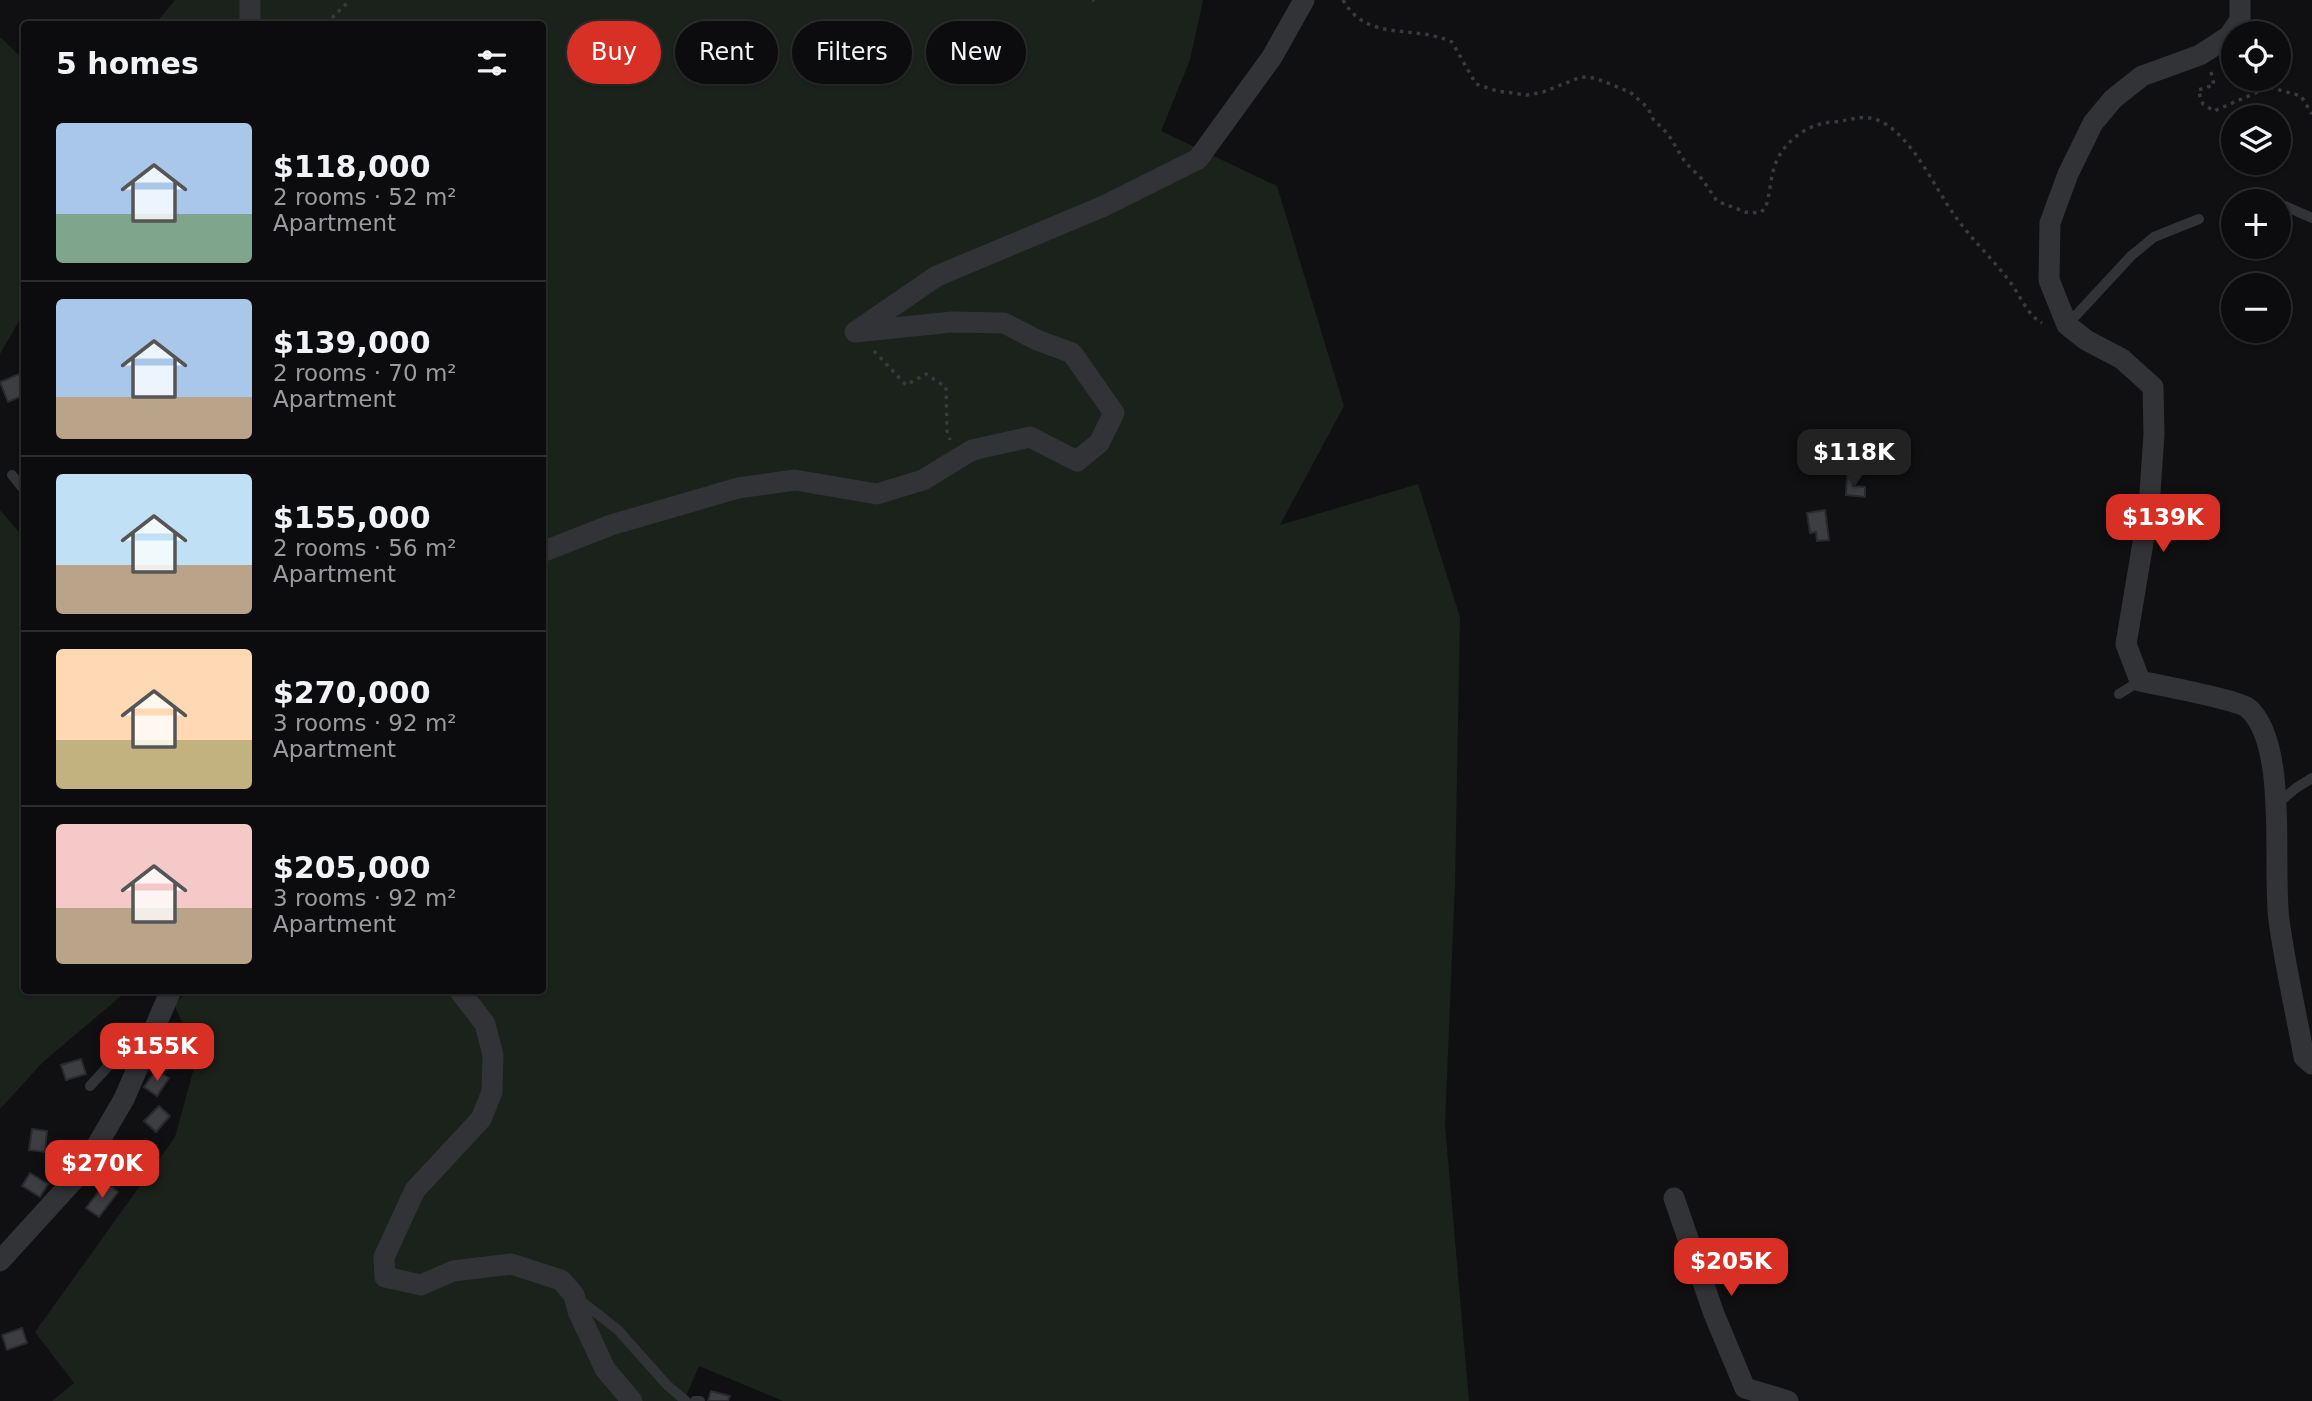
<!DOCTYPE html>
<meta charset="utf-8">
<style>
:root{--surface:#0c0c0e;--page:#151517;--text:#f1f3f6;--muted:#9a9b9e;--line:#2c2c2e;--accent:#d93025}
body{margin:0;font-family:"DejaVu Sans",sans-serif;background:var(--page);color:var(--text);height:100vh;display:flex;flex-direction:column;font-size:26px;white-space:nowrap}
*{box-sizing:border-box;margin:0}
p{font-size:23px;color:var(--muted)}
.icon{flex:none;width:38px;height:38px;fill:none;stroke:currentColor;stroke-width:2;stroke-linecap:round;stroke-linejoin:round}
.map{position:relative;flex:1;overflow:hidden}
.drawer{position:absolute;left:21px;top:21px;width:525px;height:973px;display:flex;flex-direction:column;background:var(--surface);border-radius:7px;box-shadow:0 2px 5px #0004,0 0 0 2px var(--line)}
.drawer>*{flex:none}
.banner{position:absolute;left:567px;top:21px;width:665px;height:63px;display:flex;gap:14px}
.tools{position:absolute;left:2221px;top:21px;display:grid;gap:14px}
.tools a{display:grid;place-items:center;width:70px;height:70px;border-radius:50%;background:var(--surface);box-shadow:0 2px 5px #0004,0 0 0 2px var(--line);font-size:35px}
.price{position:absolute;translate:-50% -60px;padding:0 16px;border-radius:14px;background:var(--accent);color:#fff;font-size:23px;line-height:46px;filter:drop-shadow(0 2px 4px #0008)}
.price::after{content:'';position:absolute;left:50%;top:42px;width:21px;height:16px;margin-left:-10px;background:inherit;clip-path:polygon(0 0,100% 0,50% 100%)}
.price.active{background:#222;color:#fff}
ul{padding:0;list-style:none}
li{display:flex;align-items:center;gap:21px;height:175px;padding:0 35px}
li+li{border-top:2px solid var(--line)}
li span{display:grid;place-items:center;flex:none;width:196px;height:140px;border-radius:7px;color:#555}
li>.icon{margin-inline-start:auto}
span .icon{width:84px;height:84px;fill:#fffc;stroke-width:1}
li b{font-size:30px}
h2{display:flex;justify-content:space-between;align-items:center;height:84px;padding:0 35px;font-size:30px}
.tag{padding:0 24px;border-radius:32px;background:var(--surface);box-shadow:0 2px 5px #0004,0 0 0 2px var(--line);font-size:24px;line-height:63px}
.tag.active{background:var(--accent);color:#fff}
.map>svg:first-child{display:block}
.green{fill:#1a221b}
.building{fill:#3c3e42;stroke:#2a2a2e;stroke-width:2}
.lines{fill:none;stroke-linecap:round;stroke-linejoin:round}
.path{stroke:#373a3e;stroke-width:3.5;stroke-dasharray:3.5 5;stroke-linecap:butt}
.lane{stroke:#313337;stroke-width:10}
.street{stroke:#313337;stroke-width:21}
</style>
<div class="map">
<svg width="2312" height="1401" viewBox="0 0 2312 1401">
<rect width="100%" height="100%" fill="#101012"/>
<g class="green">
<path d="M175,0h1028l-13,60 -29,71 116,55 67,220 -64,119 138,-41 42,133 -5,267 -10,241 24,276h-686l-84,-35 -15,35h-632l22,-18 -39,-51 140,-195 22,-80 -23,-53 14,-13 354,-1v-966h-387z"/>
<path d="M0,37l24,23v259l-5,2 -19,33z"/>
<path d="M0,510l24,28v452l103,1 -84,71 -43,47z"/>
</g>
<g class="building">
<path d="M24,372v23l-16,7 -8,-20z"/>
<path d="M1847,477l6,1v8l12,1v10l-19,-2z"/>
<path d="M1825,510l4,30 -12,1 -1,-9 -6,1 -3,-20z"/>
<path d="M177,1037l13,9 -12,18 -13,-9z"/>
<path d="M81,1059l5,15 -20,6 -5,-15z"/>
<path d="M156,1070l13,8 -12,18 -13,-9z"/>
<path d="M159,1106l11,10 -14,16 -12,-11z"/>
<path d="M32,1129l15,2 -2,21 -16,-2z"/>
<path d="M30,1173l18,11 -8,13 -18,-11z"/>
<path d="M106,1182l12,10 -19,25 -13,-9z"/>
<path d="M22,1328l5,15 -20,7 -5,-15z"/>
<path d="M711,1391l19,5 -2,5h-20z"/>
</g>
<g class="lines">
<g class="path">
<path d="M1093,0l1,1"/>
<path d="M1343,0c24,43 71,24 109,42l24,42 21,7 30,4 16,-3 38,-15 14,1 35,14 18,16 5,11 15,15 17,28 17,17 15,22 28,11 14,1 6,-4c6,-16 5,-36 13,-51 11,-21 33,-35 55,-36 18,-1 29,-9 47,-1 33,16 54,66 75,95 16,23 38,43 55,66 10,13 17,33 32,41"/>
<path d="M326,24l24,-24"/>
<path d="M2211,72l3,13 -16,5 5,14 11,7 55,-24 32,9 11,18"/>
<path d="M874,351l32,34 20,-11 20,13 1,44 3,9"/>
</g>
<g class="lane">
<path d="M2278,203l34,15"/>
<path d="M2067,325l64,-69 23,-19 45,-18"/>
<path d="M12,475l12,15"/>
<path d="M2119,694l21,-13"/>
<path d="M2276,805l20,-17 16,-10"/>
<path d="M90,1086l35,-38 10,-5 13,2"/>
<path d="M576,1297l42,33 49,55 19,16"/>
<path d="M695,1401h5"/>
</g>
<g class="street">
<path d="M250,0v24"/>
<path d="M2240,0v20l-11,16 -29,19 -58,21 -29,23 -20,24 -25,51 -18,49 -1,57 18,45 19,15 36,19 31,28 1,47 -5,73 -23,137 14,37c18,4 98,19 108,27 41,36 24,160 31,212 6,46 17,92 25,137l8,7"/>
<path d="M542,552l69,-27 127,-37 57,-8 82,14 46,-14 49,-30 58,-13 47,24 22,-18 15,-30 -42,-60 -35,-13 -33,-17 -52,-1 -97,10 82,-56 167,-70 94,-47 74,-102 32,-57"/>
<path d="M459,990l26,34 8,31 -1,37 -11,27 -66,71 -31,67 1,20 36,8 32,-14 58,-7 50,16 13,15 4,16 27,58 27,32"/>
<path d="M1674,1198l40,116 31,74 43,13"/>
<path d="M0,1261l82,-90 42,-72 47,-109"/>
</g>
</g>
</svg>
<div class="tools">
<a><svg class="icon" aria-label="locate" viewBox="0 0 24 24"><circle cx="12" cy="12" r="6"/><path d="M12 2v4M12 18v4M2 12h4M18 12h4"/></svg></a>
<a><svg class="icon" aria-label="layers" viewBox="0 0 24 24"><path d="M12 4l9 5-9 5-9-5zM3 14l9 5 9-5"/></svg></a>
<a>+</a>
<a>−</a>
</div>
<b class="price active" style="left:1854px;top:489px">$118K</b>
<b class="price" style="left:2163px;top:554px">$139K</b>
<b class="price" style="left:157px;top:1083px">$155K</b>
<b class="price" style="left:102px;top:1200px">$270K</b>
<b class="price" style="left:1731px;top:1298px">$205K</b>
<div class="banner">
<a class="tag active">Buy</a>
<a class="tag">Rent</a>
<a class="tag">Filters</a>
<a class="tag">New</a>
</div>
<section class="drawer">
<h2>5 homes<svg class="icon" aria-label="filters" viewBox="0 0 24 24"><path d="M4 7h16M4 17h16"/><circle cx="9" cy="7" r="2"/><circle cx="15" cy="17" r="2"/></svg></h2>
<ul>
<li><span style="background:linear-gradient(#a9c7e8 65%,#7fa58c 0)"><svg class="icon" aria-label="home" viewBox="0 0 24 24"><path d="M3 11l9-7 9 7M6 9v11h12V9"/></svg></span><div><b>$118,000</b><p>2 rooms · 52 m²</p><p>Apartment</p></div></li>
<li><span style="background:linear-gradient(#a9c7e8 70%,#b9a48a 0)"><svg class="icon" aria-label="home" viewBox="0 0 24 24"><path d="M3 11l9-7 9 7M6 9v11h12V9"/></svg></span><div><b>$139,000</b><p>2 rooms · 70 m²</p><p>Apartment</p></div></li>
<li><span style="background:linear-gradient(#bfe0f5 65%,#b9a48a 0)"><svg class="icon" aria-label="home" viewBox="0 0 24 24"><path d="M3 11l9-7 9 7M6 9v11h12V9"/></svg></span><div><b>$155,000</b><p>2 rooms · 56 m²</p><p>Apartment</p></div></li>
<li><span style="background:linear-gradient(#ffd9b3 65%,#c2b280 0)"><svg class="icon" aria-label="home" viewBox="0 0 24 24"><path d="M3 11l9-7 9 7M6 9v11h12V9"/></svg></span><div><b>$270,000</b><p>3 rooms · 92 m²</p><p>Apartment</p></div></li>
<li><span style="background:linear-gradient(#f6c9c9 60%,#b9a48a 0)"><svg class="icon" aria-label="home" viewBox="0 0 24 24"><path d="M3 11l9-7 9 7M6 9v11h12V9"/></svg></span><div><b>$205,000</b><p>3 rooms · 92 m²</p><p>Apartment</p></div></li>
</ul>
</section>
</div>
